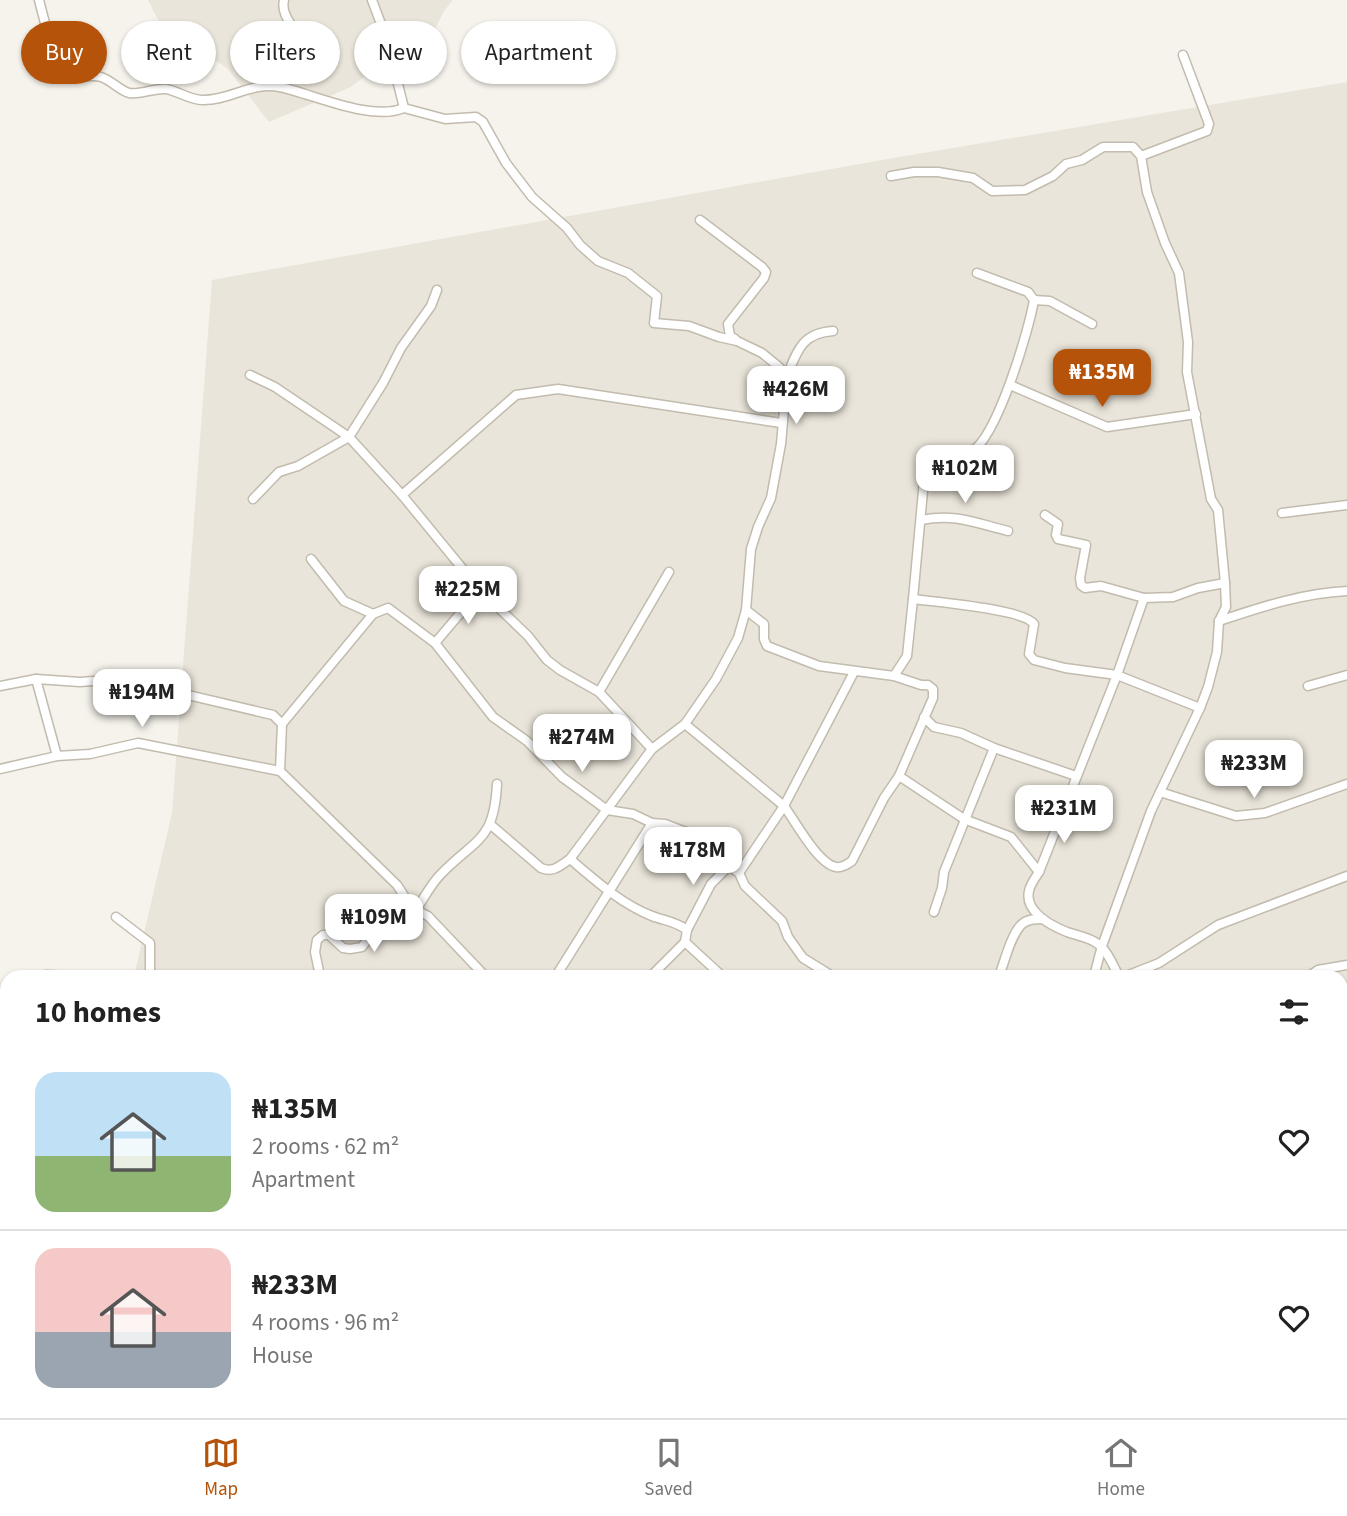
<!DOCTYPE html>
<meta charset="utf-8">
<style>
:root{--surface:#fff;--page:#f2f2f2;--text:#222;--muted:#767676;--line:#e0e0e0;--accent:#b45309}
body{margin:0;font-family:"Source Sans 3",sans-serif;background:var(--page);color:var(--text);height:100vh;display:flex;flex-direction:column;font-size:26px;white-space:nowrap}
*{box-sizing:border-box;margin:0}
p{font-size:23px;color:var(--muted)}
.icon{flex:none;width:38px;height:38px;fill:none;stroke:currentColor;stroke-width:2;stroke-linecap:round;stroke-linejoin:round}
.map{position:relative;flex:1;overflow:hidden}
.side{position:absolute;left:0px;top:970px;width:1348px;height:450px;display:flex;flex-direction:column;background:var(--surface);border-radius:21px 21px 0 0;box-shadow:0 2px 5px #0004}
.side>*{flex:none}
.hud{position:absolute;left:21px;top:21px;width:700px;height:63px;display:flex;gap:14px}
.price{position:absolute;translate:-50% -60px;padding:0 16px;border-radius:14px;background:#fff;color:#222;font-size:23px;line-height:46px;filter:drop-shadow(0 2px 4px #0008)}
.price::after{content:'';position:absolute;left:50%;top:42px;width:21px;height:16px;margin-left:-10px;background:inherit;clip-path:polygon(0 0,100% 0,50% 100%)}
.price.selected{background:var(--accent);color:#fff}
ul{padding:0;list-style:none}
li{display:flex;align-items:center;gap:21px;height:175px;padding:0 35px}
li+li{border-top:2px solid var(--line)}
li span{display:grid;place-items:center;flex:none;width:196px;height:140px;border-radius:21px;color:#555}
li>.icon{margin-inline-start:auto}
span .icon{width:84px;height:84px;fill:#fffc;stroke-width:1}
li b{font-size:30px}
h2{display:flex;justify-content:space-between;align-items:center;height:84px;padding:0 35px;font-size:30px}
.chip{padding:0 24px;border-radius:32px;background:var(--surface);box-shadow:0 2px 5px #0004;font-size:24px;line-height:63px}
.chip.selected{background:var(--accent);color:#fff}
.menu{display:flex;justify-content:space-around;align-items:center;height:98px;border-top:2px solid var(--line);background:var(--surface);font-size:19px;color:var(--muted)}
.menu a{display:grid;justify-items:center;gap:4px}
.menu .selected{color:var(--accent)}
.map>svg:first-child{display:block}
.residential{fill:#eae5da}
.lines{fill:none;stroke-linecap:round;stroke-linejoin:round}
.street-casing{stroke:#c2bbae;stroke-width:11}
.street{stroke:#fff;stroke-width:8}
</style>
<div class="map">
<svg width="1347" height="1418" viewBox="0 0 1347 1418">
<rect width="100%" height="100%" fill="#f6f3ec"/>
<g class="residential">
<path d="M148,0h305l-9,11 -11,22 -23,8 -59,46 -82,35 -42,-54 -67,-44z"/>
<path d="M1347,82v1336h-1299l1,-6h1291v-436h-1206l38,-163 40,-533 681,-122z"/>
</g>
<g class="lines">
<defs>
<g id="street">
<path d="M39,0l7,27 -2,4c3,18 11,40 31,45 8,2 17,-2 26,1 10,3 18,13 28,16 11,2 25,-5 37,-4 12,2 24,11 36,11 27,1 50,-19 78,-13 33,7 91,35 124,21"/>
<path d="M284,0c-5,20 21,33 18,55l-15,11"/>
<path d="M372,0l15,40 17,68 41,11 31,-2 7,5 23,41 26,34 35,31 13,17 18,16 30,12 29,23 -3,27 35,3 30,11 18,4 25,12 17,14 8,9 -6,68 -10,54 -13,29 -7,22 -5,61 -8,28 -22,41 -31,45 -33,25"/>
<path d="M1141,156l66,-25 2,-7 -26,-69"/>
<path d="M891,176l23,-4h24l35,6 19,13 33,-1 28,-14 13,-12 16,-4 21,-13h30l8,9 6,36 18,51 14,30 9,69 -1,30 24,127 7,11 7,73"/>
<path d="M700,220l62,47 4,5 -2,6 -36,46 2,12 5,3"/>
<path d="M437,290l-6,16 -30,42 -18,35 -34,54 53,58 78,95 48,46 19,24 13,10 39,22 70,-120"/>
<path d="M1034,300l16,1 42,23"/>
<path d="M250,375l25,12 74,50 -51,29 -19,6 -26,27"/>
<path d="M787,376c10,-25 15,-43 46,-45"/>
<path d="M1010,385l97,42 89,-13"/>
<path d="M402,495l114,-100 42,-6 223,34"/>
<path d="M1282,513l65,-8"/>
<path d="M1045,515l13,9 -2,11 2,4 28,6 -6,33 1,7 4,3 16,-2 43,12"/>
<path d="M921,520c35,-7 54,3 87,11"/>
<path d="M913,599l11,-119 5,-24c13,-5 29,3 42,-4 26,-14 58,-122 63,-152l-6,-8 -51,-19"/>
<path d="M746,610l18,14v15l3,7 52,20 75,10 27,9h7l5,4v9l-34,78"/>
<path d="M373,614l15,-6 47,35 58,74 34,24 35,36 45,33 26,4 19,9 -96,153"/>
<path d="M1219,621c42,-14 84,-28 128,-30"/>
<path d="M435,643l45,-53"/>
<path d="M854,672l-70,134c11,15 34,58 52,61 6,1 12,-3 16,-6l32,-63 15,-22 65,43 47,18 28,35"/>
<path d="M894,676l13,-20 6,-57c22,3 111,10 121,25l-5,30 5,6 31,8 52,7 83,33 -49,103 -49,135 -8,30"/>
<path d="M36,679l21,77 33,-2 48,-11 142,28"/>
<path d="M0,686l36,-7 44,3 40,-3 153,36 9,9 -2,47 117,114 11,17 8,8c8,-12 15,-26 25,-36 35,-36 53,-32 56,-90"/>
<path d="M1308,686l39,-11"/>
<path d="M924,717l10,10 27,6 33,15 -50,124 -2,16 -8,24"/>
<path d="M282,724l91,-110 -29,-13 -33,-42"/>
<path d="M685,724l99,82 -45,67"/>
<path d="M994,748l82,28"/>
<path d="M0,769l57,-13"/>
<path d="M1160,792l76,24 29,-3 82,-29"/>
<path d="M652,823l13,1 21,8 32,27 21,14 6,13 37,35 6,16 15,21 29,18"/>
<path d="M491,825l50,43c12,5 19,-2 29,-9l82,-110 -53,-57"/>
<path d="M570,859c25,21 51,45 82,57 13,5 23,5 35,14l-2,12 37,34"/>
<path d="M416,910l12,6 57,60"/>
<path d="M116,917l34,26v33"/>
<path d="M687,930l24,-46 18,-18"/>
<path d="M46,975l25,1"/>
<path d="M320,976l-5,-24 2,-12 6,-5h6l14,13 7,1 12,-2 12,-17 34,-28"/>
<path d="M651,976l34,-34"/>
<path d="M999,976c6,-15 11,-39 22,-51 6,-6 14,-6 22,-6"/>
<path d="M1119,976c-6,-10 -11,-25 -21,-32 -9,-7 -20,-8 -31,-12 -15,-6 -43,-20 -38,-41 1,-6 6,-13 10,-19l78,-197 27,-77 29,-1 25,-9 27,-5 1,24 -7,14 -2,31 -9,35 -8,21"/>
<path d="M1126,976l33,-13 59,-38 129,-49"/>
<path d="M1309,976l9,-6 29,-5"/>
<path d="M1340,1057l7,-1"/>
<path d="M0,1122l7,-1"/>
<path d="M1340,1154l7,-3"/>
<path d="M1340,1242l7,-3"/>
<path d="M178,1412l6,6"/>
<path d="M333,1412l9,6"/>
<path d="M971,1412l15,6"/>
<path d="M1247,1412l2,6"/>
<path d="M280,1418l4,-6"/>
<path d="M764,1418l5,-6"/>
<path d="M877,1418l5,-6"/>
<path d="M1016,1418l2,-6"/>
</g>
</defs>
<use href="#street" class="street-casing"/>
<use href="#street" class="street"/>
</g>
</svg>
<b class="price selected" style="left:1102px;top:409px">₦135M</b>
<b class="price" style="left:796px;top:426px">₦426M</b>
<b class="price" style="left:965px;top:505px">₦102M</b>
<b class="price" style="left:468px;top:626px">₦225M</b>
<b class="price" style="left:142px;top:729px">₦194M</b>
<b class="price" style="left:582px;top:774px">₦274M</b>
<b class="price" style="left:1254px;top:800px">₦233M</b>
<b class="price" style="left:1064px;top:845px">₦231M</b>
<b class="price" style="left:693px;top:887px">₦178M</b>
<b class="price" style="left:374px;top:954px">₦109M</b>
<div class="hud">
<a class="chip selected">Buy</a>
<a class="chip">Rent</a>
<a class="chip">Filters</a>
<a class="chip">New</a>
<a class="chip">Apartment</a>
</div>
<section class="side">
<h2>10 homes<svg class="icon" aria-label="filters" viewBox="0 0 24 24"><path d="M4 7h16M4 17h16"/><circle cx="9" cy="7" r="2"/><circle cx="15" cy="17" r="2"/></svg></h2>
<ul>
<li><span style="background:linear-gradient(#bfe0f5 60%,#8fb573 0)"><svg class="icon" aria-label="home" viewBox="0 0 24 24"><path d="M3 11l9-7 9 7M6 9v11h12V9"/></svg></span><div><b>₦135M</b><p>2 rooms · 62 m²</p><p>Apartment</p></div><svg class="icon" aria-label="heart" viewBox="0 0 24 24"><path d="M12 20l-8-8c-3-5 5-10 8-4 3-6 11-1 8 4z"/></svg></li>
<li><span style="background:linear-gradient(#f6c9c9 60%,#9aa5b1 0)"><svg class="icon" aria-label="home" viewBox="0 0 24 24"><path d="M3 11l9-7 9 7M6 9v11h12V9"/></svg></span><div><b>₦233M</b><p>4 rooms · 96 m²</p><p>House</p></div><svg class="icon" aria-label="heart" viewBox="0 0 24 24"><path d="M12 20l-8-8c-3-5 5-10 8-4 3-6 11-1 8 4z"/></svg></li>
</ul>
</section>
</div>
<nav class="menu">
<a class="selected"><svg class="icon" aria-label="map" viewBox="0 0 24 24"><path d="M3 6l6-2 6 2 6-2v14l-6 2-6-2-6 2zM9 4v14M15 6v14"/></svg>Map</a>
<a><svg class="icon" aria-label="saved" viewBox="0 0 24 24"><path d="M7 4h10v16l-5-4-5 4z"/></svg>Saved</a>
<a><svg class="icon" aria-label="home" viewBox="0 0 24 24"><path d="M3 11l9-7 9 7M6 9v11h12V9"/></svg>Home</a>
</nav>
